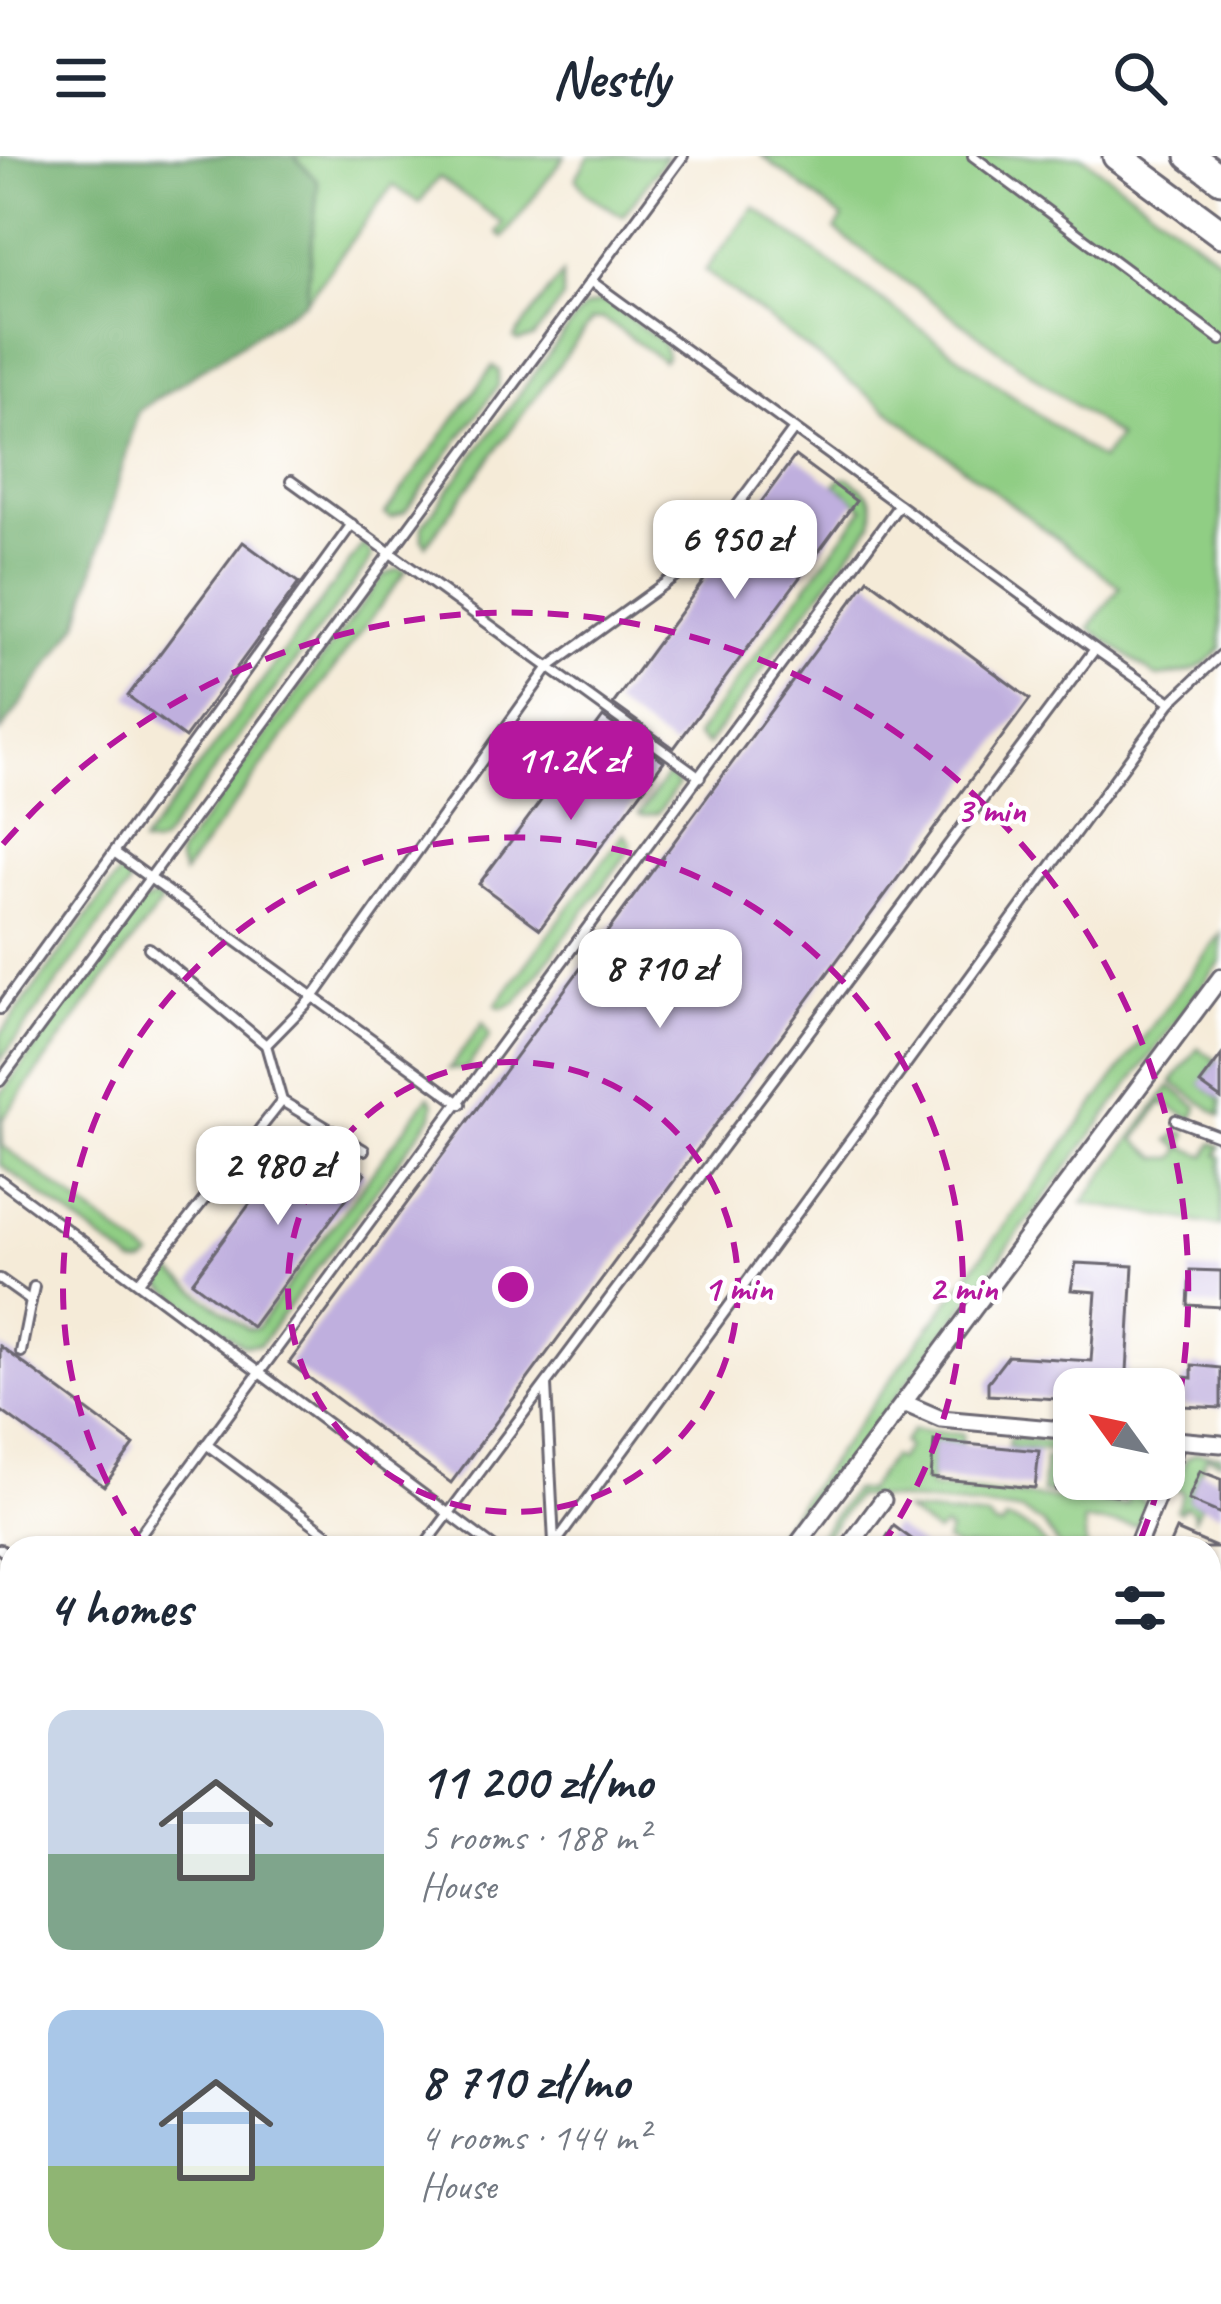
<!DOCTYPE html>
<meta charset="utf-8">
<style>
:root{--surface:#fff;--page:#f2f2f3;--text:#1f2937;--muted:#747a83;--accent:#b5179e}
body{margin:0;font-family:Caveat,sans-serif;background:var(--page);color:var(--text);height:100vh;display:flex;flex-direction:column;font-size:45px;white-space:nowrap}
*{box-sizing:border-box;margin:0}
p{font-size:39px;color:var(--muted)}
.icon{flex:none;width:66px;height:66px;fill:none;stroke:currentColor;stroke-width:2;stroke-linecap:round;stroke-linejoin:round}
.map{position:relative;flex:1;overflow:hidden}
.panel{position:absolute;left:0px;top:1380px;width:1221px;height:768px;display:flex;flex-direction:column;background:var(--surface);border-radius:36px 36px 0 0;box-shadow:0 3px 9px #0004}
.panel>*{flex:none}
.needle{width:78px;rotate:303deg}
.buttons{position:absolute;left:1053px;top:1212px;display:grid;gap:24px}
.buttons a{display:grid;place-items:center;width:132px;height:132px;border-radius:24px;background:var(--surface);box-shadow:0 3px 9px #0004;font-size:60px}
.price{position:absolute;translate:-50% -102px;padding:0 27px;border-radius:24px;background:#fff;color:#222;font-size:39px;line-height:78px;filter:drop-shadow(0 3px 6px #0008)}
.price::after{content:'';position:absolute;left:50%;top:72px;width:36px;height:27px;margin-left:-18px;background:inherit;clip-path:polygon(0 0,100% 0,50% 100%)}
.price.on{background:var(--accent);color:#fff}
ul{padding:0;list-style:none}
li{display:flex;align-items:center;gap:36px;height:300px;padding:0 48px}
li span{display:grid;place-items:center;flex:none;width:336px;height:240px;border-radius:24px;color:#555}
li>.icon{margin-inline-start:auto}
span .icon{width:144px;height:144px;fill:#fffc;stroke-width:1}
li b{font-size:51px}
h2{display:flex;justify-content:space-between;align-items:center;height:144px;padding:0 48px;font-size:51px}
header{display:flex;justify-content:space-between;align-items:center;height:156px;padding:0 48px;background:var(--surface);font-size:54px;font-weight:700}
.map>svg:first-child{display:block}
.green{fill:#90ce84;stroke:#597860;stroke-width:3}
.forest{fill:#74b172;stroke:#4b6a56;stroke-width:3}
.building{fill:#bfafde}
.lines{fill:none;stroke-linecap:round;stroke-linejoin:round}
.lane-casing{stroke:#6c6872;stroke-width:14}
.street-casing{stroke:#6c6872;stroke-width:21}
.highway-casing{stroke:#6c6872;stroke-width:33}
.lane{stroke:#fff;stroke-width:8}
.street{stroke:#fff;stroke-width:15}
.highway{stroke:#fff;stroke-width:27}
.ring{fill:none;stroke:#b5179e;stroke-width:6;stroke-dasharray:21 15}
.centre{fill:#b5179e;stroke:#fff;stroke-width:6}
.ring-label{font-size:36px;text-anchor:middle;font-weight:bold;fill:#b5179e;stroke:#fff;stroke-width:9;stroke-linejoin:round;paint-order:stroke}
</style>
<header><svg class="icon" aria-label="menu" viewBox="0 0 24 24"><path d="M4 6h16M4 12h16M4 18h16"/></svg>Nestly<svg class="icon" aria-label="search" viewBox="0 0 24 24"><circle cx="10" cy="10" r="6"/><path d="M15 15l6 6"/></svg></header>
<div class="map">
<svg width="1221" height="2148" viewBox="0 0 1221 2148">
<rect width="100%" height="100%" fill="#fff"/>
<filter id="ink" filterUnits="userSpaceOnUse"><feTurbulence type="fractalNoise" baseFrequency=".00833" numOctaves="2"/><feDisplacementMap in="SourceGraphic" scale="24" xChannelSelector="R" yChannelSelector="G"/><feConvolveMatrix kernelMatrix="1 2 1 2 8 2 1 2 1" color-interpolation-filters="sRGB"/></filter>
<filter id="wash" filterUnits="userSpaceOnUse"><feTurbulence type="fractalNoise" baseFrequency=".004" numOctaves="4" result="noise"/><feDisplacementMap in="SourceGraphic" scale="48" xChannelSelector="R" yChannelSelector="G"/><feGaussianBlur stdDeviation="2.7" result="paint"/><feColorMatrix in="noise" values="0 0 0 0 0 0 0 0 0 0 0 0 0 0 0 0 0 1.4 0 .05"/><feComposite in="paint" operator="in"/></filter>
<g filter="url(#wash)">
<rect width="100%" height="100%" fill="#f5ebd8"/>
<g class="green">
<path d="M294,0h271l-62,82 -6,-5 6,-10 -64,-46 -20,26 -26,-18 -87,116 12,-119z"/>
<path d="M589,0h78l-44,60 -36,-22 -11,-16z"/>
<path d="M762,0h320l139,104v388c-18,23 -37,26 -64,29l-68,-49 31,-41 -415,-316 49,-64 347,253 17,-23 -283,-207 8,-12z"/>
<path d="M562,118l1,24 -30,40 -15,3 -4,-3z"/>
<path d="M600,146l9,2 54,38 4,14 -4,5 -59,-42 -12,1 -166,225 -4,-6v-13l155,-210 8,-9z"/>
<path d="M493,210l6,5 -1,15 -93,126 -14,6 -6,-4z"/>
<path d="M849,322c19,15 28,19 23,45l-165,222 -11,-9 168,-228 -29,-23 5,-6z"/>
<path d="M364,387l8,13 -4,8 -207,278 -7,4 -12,-2z"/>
<path d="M398,413l8,2 -223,303 -5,-15 2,-7 203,-276z"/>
<path d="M668,618l10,11 -20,28 -14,3 -5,-2z"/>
<path d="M624,677l7,10 -2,8 -112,151 -15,6 -6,-3z"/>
<path d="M122,714l7,11 -1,6 -128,174v-26z"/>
<path d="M154,742l8,3 -160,219 1,26 149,112 -9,6h-9l-134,-100v-69l141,-191z"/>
<path d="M1221,777v28l-437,587h-18z"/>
<path d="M483,867l7,13 -24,33h-17z"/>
<path d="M1198,892l20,13 -17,23 20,15v17l-49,-34z"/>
<path d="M1170,930l28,21 -5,12 -31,-16 -27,37 24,18h16l6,-9 -12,-9 10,-8 8,1 -4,14 23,9 6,-13 8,3 -3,9 4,2v69l-138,-23z"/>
<path d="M429,940l5,7 -2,13 -172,229h-18l-79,-58 -3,-6 6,-13 81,61h9z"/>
<path d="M912,1274l51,4 -1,10 -28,-2 -4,46 196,17 2,-9 12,1 6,8 -9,21 -53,-5 2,27h-26l-18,-25 -21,-12 -165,-15 -40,52h-6l43,-58 13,1 26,-34 6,3 10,-13 -5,-4z"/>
<path d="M1009,1282l65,5v9l-66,-5z"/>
<path d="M1196,1297l25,2v6l-14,-5 -19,43 13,7 -7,12 -1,-7 -8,-5 -5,6 -4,-2 7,-17 -9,-5 12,-29z"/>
<path d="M1045,1302l20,2 -3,33 -20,-1z"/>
<path d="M905,1355l83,7 7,8 7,1 3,-7c19,3 32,12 42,28h-90l-11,-7 3,-10 -5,-4 -8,6z"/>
<path d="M1209,1748l12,8v60l-12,-9z"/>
<path d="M1209,1819l12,9v49l-12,-8z"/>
<path d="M0,1830l12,9v80l-12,-13z"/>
<path d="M497,2136h35l14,12h-51l-5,-7z"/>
<path d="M847,2136h28l16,11 9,-11h29l-4,12h-62z"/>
<path d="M935,2136h42l7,5 -5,7h-48z"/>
</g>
<path class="forest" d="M0,0h294l24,26 -12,119 -168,110 -59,212 -79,110z"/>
<g id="blocks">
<g class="building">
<path d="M795,300l61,45 -182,247 -61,-44z"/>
<path d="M243,386l56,41 -114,155 -57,-42z"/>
<path d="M868,423l162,120 -579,784 -162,-120z"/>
<path d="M603,561l61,44 -124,168 -61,-45z"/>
<path d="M1221,900v43l-21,-15z"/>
<path d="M305,973l60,44 -113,154 -60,-45z"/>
<path d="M1076,1107l57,3 -7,123h-52v11l-86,-5v-13l20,-26 83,5 5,-69 -25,-2z"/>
<path d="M1190,1114l31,1v36l-33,-2z"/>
<path d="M0,1190l134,99 -30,41 -104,-76z"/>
<path d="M1192,1209l29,3v40l-38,-2 1,-29 8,1z"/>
<path d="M934,1285l105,10 -4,37 -104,-10z"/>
<path d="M1200,1315l21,8v35l-33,-14z"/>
<path d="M1056,1323h73l-1,17 -72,-6z"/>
<path d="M894,1370l8,6 22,16h-45z"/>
<path d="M1176,1374l42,18h-50z"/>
</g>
</g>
</g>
<g filter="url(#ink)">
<use href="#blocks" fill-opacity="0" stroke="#6c6872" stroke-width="3"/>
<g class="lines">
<defs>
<g id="lane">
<path d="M973,0l248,184"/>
<path d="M291,325l409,296"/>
<path d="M1171,546l50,-47"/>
<path d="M114,696l347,252"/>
<path d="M149,792l117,97"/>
<path d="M0,853l352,-485"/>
<path d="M0,925l683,-925"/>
<path d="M282,945l82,49"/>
<path d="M1176,964l45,17"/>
<path d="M0,1024l495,368"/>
<path d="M0,1123l31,22 -10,51"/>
<path d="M139,1126l143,-181 -16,-56 48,-49 235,-329 148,-107 97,-131"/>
<path d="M31,1145l3,-14"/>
<path d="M546,1229l8,158"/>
<path d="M206,1288l140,104"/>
<path d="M130,1392l769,-1043 -308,-224"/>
<path d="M423,1392l672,-899 -196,-144"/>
<path d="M552,1392l619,-846 -76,-53"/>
<path d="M0,1393l12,9"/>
<path d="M0,1548l10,8"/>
<path d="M0,1571l12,-18"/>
<path d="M0,1756l12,-8"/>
<path d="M0,1784l12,9"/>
<path d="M0,2010l7,13 -7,9"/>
</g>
<g id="street">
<path d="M904,1247l37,16 133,12"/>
<path d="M1164,1283l57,5"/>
<path d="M795,1392l426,-571"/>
<path d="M848,1392l35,-48"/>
<path d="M1136,1392l36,-88 4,-20"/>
<path d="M1209,1675l12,2"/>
<path d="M0,1937l12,10"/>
<path d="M1209,1963l12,9"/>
<path d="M1209,2114l12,-17"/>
<path d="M0,2131l12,-21"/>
<path d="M261,2136l6,12"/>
<path d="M565,2136l14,12"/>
<path d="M687,2136l17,12"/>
<path d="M1060,2146l8,-10"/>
<path d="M238,2148l6,-12"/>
<path d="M359,2148l16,-12"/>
<path d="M470,2148l16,-12"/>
<path d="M773,2148l9,-12"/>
<path d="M808,2148l10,-12"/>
<path d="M1031,2148l8,-12"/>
<path d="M1182,2148l11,-12"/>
</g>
<g id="highway">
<path d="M1117,0l104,77"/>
<path d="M1190,0l31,23"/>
</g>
</defs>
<use href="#lane" class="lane-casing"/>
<use href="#street" class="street-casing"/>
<use href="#highway" class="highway-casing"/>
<use href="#lane" class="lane"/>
<use href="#street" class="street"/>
<use href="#highway" class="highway"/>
</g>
</g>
<g class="ring">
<circle cx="513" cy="1131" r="225"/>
<path d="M144 1389A450 450 0 1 1 882 1389"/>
<path d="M1159 1329A676 676 0 0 1 1138 1390M3 688A676 676 0 0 1 1164 1312"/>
</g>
<circle cx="513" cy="1131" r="18" class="centre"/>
<g class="ring-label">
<text x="991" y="666">3 min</text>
<text x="738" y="1144">1 min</text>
<text x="963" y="1144">2 min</text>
</g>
</svg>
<div class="buttons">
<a><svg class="needle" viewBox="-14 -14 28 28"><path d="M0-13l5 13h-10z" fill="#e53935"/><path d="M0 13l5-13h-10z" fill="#747a83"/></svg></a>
</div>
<b class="price" style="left:735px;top:446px">6 950 zł</b>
<b class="price on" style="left:571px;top:667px">11.2K zł</b>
<b class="price" style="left:660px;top:875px">8 710 zł</b>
<b class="price" style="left:278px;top:1072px">2 980 zł</b>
<section class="panel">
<h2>4 homes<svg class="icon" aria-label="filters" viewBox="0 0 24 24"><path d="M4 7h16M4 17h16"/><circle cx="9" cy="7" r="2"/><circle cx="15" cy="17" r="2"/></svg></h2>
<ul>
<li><span style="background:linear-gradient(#c9d6e8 60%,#7fa58c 0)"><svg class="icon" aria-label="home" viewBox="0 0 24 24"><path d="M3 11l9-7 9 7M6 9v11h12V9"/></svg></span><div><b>11 200 zł/mo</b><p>5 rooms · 188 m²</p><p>House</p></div></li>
<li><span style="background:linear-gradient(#a9c7e8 65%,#8fb573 0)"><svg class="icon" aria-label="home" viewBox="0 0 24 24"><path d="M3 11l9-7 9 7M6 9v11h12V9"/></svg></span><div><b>8 710 zł/mo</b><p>4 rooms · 144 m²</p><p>House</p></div></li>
</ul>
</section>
</div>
